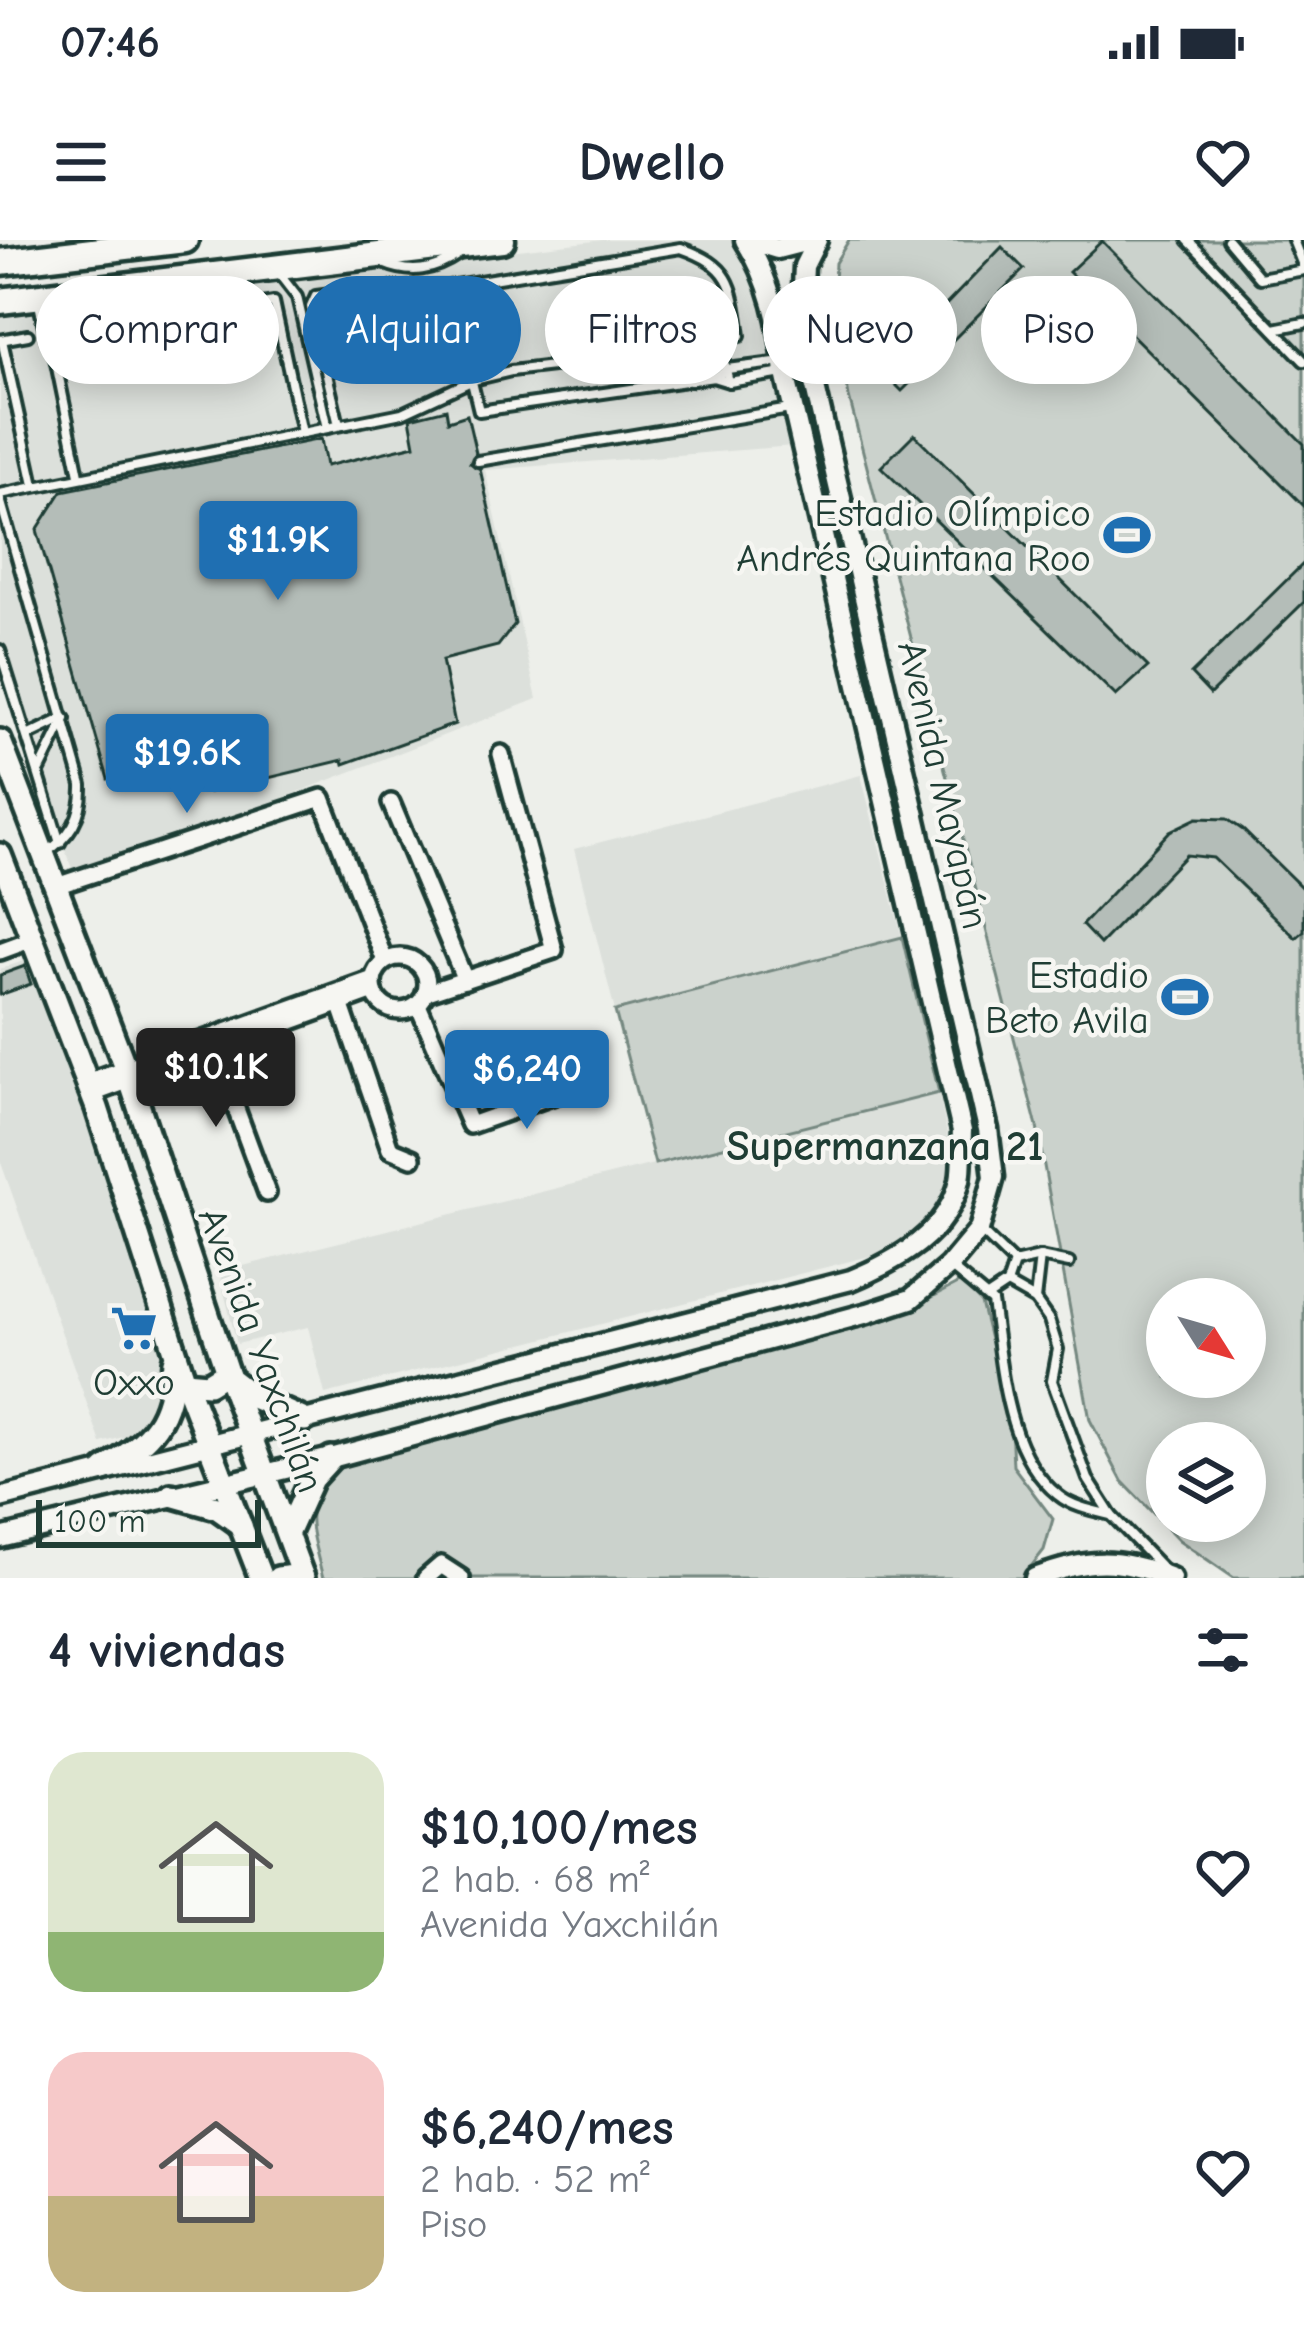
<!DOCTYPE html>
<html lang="es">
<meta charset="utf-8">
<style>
:root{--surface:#fff;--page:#f6f6f7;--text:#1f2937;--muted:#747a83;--accent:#1f6fb2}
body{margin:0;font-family:"Comic Neue",sans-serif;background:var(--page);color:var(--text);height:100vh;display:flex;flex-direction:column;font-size:45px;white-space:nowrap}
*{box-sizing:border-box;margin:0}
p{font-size:39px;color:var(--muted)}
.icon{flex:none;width:66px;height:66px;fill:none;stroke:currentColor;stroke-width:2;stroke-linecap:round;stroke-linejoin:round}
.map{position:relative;height:1338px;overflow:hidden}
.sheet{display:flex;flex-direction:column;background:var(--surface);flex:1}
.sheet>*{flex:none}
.top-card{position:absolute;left:36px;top:36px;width:1233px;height:108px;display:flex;gap:24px}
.needle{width:78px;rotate:127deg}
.buttons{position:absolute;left:1146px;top:1038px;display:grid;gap:24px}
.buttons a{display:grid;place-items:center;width:120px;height:120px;border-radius:50%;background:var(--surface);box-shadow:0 6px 30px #0003;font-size:60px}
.scale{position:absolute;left:36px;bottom:30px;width:225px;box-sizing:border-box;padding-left:12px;border:6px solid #1f3d34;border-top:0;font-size:33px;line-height:42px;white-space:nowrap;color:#1f3d34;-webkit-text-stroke:9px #f6f6f2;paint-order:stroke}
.price{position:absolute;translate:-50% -102px;padding:0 27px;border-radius:12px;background:var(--accent);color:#fff;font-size:39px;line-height:78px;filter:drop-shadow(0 3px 6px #0008)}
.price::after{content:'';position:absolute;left:50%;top:72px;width:36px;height:27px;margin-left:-18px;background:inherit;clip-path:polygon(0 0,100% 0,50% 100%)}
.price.on{background:#222;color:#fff}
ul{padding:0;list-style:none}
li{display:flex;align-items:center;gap:36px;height:300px;padding:0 48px}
li span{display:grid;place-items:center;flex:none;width:336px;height:240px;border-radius:36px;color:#555}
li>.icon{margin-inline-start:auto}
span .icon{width:144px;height:144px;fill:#fffc;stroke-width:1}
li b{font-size:51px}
h2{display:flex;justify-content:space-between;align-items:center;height:144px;padding:0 48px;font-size:51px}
.pill{padding:0 42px;border-radius:54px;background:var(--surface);box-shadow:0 6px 30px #0003;font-size:42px;line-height:108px}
.pill.on{background:var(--accent);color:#fff}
.status{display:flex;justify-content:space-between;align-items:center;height:84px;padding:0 60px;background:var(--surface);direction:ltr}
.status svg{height:33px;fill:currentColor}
header{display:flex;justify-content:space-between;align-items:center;height:156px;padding:0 48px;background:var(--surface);font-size:54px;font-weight:800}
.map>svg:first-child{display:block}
.built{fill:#dce0db}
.green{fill:#cbd2cc;stroke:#758880;stroke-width:3;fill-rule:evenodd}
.building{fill:#b4bdb8;stroke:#1f3d34;stroke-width:3}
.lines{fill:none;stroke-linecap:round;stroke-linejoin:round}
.service-casing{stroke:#1f3d34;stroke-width:16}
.minor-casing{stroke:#1f3d34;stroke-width:24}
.tertiary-casing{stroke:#1f3d34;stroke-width:27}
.secondary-casing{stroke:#1f3d34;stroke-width:30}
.primary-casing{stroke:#1f3d34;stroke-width:33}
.service{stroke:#f6f6f2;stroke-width:8}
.minor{stroke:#f6f6f2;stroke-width:15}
.tertiary{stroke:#f6f6f2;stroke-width:18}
.secondary{stroke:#f6f6f2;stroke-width:21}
.primary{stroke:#f6f6f2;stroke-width:24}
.labels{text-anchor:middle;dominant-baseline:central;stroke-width:9;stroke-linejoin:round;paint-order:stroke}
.poi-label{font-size:39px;fill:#1f3d34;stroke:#f6f6f2;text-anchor:end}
.street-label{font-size:39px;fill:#1f3d34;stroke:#f6f6f2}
.neighbourhood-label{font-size:42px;font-weight:bold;fill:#1f3d34;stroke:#f6f6f2}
</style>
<div class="status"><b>07:46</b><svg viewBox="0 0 49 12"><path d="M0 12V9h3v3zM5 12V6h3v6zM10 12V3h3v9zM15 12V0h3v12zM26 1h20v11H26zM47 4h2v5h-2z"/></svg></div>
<header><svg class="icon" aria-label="menu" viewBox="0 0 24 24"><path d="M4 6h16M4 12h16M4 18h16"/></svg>Dwello<svg class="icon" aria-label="heart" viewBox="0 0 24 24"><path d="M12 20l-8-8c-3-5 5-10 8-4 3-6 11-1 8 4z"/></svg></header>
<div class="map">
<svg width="1304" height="1338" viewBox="0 0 1304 1338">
<rect width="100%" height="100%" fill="#edefea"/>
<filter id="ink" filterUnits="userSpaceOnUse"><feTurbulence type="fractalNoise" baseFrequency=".00833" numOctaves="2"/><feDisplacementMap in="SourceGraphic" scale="24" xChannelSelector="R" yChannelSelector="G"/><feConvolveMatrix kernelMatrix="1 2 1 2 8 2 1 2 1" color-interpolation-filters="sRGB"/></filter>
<g filter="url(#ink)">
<g class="built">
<path d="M603,0h150l52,205 -320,25 52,229 -461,180 -76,-198v-370z"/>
<path d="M861,535l41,162 -287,74 -41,-162z"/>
<path d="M24,721l10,3 7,9 145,424 -12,20 -14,10 -59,16 -101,-283v-191z"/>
<path d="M939,853l13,66 -12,42 -23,31 -43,23 -549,139 -17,-67 -71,17 -18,-72z"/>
</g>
<g class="green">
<path d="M849,0h455v1338h-70l-55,-38 -57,-59 -32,-61 -53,-293 -188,-730 -16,-87 2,-47zM1167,1059h78v78h-78zM1167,1203h78v78h-78z"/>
<path d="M902,697l37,156 -284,71 -40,-153z"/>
<path d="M961,1042l20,21 30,122 2,41 40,53 -9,31 -22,28h-699c-16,-64 -25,-76 30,-122l509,-129 34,-11z"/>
</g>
<g class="building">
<path d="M1102,1l202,203v62l-235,-234z"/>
<path d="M1002,7l22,22 -122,122 -20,-20z"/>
<path d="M446,169l2,12 19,-6 9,38 -6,10 10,6 35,155 -17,22 -56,14 13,64 -111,40 -1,-4 -133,32 -9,-37 -93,24 -71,-249 25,-39 259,-52 5,27 89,-21 -5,-27z"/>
<path d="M914,194l234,233 -32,29 -235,-229z"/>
<path d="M1304,323v39l-94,92 -19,-20z"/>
<path d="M1197,578l30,1 16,11 61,60v41l-8,7 -83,-80 -27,-3 -86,89 -18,-19 88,-94z"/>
<path d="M25,726l6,18 -31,11v-20z"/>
</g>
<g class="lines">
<defs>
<g id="service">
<path d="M1188,0l116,121"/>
<path d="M1228,0l32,38 44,-8"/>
<path d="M1293,0l11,28"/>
<path d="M383,23c28,12 51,8 76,-9"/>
<path d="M280,35l17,22 30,131"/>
<path d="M449,46l30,125 235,-34 13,-8 55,-7"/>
<path d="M48,62l8,38"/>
<path d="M39,64l8,36 7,13 25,122"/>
<path d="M1274,89l30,-6"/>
<path d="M0,100l28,-5"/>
<path d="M2,100l32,145"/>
<path d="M47,100l227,-38 28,131"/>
<path d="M719,101l10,41"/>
<path d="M716,138l13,4 54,-9"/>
<path d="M478,221l312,-52"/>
<path d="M0,254l402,-81 71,-33 38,-9 126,-15 103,-20c-7,-51 -8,-70 -59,-88l-232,38 -71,2 -62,8 -5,11 28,118"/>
<path d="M0,259l82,286c1,32 -12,52 -38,69"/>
<path d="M0,410l60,193"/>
<path d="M27,496l37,-18"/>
<path d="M40,530l25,-51"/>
<path d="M981,991l33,32 26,-6 29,6"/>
<path d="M949,1026l43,36c10,63 12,150 66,193 14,12 36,16 53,20"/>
<path d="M1007,1044l28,16 5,-43"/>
<path d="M989,1056l18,-12 7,-21"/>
<path d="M1035,1060l14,20 9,29 -6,32 36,98 23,36 53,55"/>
</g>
<g id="minor">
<path d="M391,563l74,177"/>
<path d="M56,646l266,-88 63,163"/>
<path d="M0,711l30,-11"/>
<circle cx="400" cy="744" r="27"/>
<path d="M425,753l129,-43 -53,-196"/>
<path d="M340,763l50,146 22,9"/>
<path d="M418,765l52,120 96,-34"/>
<path d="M214,809l53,144"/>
<path d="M87,842l286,-103"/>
<path d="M92,854l282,-103"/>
<path d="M426,1338l15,-13 20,13"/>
</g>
<g id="tertiary">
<path d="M748,0l29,9 35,-9"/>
<path d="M0,1258l851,-218c46,-19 97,-47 109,-100 3,-15 1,-33 2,-49l-177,-758c-5,-48 -14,-93 -40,-133"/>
<path d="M0,1298l331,-80 537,-145 43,-14 38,-33 30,-36 15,-53 -6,-48 -187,-802 3,-61 13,-26"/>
<path d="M1035,1338c53,-20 82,-21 136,0"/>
</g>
<g id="secondary">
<path d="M0,501l130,339 97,292 76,206"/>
<path d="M0,615l97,253 88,274 76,196"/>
<path d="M233,1141l22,17 50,22"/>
<path d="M185,1142l23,2 19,-12"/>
<path d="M104,1230c50,-33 66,-48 70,-109"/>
<path d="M171,1255l46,13 24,17"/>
<path d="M288,1292l24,-53 19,-21"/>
<path d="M278,1338l24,-3"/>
</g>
<g id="primary">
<path d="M0,22l185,-22"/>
<path d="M0,61l502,-61"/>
</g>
</defs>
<use href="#service" class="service-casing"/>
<use href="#minor" class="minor-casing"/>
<use href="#tertiary" class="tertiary-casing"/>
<use href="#secondary" class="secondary-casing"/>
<use href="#primary" class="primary-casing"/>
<use href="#service" class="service"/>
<use href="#minor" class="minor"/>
<use href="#tertiary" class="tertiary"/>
<use href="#secondary" class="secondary"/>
<use href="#primary" class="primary"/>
</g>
</g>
<defs>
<symbol id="stadium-bare" viewBox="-9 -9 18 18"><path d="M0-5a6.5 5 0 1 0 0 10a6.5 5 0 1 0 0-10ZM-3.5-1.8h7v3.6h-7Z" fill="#1f6fb2" stroke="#f6f6f2" stroke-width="2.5" paint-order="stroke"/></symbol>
<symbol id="supermarket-bare" viewBox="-9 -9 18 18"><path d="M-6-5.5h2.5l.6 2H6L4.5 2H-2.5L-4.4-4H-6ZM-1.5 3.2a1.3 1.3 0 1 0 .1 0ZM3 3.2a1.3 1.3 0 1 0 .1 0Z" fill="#1f6fb2" stroke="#f6f6f2" stroke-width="2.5" paint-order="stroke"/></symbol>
</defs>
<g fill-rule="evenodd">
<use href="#stadium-bare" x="1094" y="262" width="66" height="66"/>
<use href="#stadium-bare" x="1152" y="724" width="66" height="66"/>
<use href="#supermarket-bare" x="101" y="1055" width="66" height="66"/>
</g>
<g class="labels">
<g class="poi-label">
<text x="1091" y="273">Estadio Olímpico<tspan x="1091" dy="45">Andrés Quintana Roo</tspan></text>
<text x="1149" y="735">Estadio<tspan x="1149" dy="45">Beto Avila</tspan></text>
<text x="134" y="1142" text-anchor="middle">Oxxo</text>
</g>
<g class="street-label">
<text transform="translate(943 545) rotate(77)">Avenida Mayapán</text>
<text transform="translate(261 1110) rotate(70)">Avenida Yaxchilán</text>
</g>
<g class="neighbourhood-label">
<text x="885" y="906">Supermanzana 21</text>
</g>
</g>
</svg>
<div class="buttons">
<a><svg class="needle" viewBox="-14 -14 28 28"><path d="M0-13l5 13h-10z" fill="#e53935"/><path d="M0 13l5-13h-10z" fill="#747a83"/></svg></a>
<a><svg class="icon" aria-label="layers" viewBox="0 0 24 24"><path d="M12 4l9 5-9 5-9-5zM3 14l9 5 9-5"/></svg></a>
</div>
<div class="scale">100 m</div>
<b class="price" style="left:278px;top:363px">$11.9K</b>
<b class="price" style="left:187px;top:576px">$19.6K</b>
<b class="price on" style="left:216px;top:890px">$10.1K</b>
<b class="price" style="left:527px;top:892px">$6,240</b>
<div class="top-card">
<a class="pill">Comprar</a>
<a class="pill on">Alquilar</a>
<a class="pill">Filtros</a>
<a class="pill">Nuevo</a>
<a class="pill">Piso</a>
</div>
</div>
<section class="sheet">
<h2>4 viviendas<svg class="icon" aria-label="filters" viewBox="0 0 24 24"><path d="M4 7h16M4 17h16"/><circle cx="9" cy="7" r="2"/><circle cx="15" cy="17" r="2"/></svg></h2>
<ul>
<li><span style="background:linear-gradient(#dfe7d0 75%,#8fb573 0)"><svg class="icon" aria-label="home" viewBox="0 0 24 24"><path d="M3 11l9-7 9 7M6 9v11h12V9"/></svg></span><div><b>$10,100/mes</b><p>2 hab. · 68 m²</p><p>Avenida Yaxchilán</p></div><svg class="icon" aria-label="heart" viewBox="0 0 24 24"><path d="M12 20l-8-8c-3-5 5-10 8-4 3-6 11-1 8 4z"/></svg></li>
<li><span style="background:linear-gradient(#f6c9c9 60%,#c2b280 0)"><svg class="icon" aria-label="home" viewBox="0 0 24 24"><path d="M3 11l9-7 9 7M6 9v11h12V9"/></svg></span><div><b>$6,240/mes</b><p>2 hab. · 52 m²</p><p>Piso</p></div><svg class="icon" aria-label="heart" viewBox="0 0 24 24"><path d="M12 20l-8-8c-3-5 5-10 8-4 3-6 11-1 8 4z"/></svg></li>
</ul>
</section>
